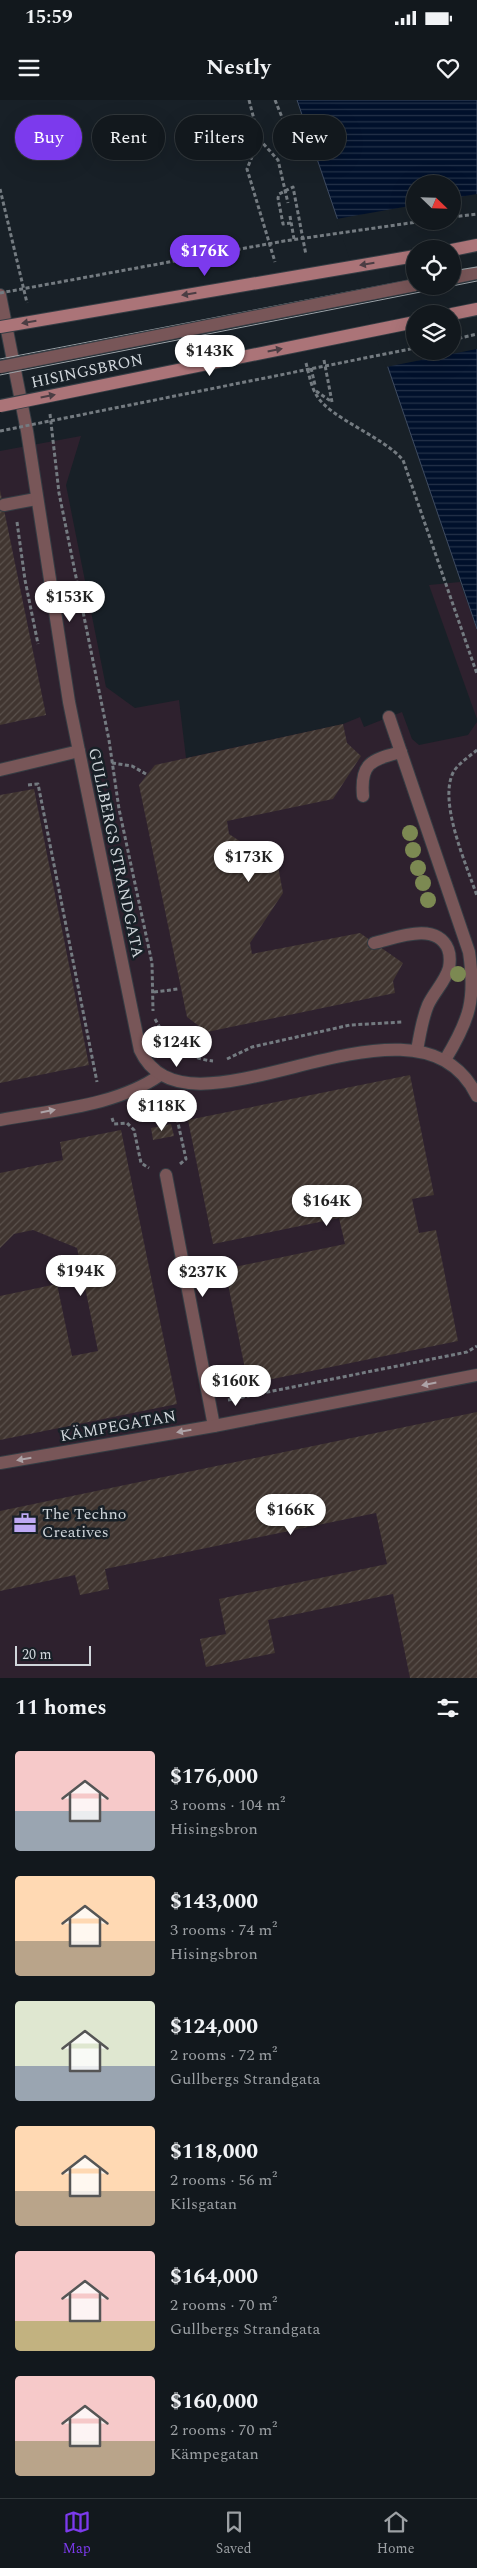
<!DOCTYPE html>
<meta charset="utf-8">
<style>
:root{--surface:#12181d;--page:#1b2126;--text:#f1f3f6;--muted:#9ca0a4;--line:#31373b;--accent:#7c3aed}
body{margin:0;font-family:Spectral,serif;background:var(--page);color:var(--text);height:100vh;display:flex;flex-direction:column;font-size:19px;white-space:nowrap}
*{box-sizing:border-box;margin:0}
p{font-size:16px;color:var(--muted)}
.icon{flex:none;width:28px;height:28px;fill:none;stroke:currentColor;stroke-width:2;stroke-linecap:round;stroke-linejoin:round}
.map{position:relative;height:1578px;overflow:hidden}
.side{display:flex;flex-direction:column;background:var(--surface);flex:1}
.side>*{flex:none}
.guide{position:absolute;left:15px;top:15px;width:448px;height:45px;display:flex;gap:10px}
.needle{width:32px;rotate:113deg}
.tools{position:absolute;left:406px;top:75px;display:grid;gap:10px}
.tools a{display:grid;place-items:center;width:55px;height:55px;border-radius:50%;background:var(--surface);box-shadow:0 5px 20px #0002,0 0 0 1px var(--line);font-size:25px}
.scale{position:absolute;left:15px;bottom:12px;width:76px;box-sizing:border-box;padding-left:5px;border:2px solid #d0d6db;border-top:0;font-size:14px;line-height:18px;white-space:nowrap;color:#d0d6db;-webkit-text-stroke:4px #182027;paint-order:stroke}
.price{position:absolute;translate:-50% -42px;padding:0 11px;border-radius:18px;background:#fff;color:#222;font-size:16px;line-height:32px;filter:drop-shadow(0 1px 2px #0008)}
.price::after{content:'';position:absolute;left:50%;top:30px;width:15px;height:11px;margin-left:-8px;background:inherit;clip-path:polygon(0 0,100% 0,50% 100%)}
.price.current{background:var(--accent);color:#fff}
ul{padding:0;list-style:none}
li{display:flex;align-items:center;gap:15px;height:125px;padding:0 15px}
li span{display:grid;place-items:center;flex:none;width:140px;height:100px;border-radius:5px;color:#555}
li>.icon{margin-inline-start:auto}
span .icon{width:60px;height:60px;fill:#fffc;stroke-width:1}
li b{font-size:21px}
h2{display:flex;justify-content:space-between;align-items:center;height:60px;padding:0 15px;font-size:21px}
.tag{padding:0 18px;border-radius:22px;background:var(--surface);box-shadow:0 5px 20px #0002,0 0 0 1px var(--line);font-size:18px;line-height:45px}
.tag.current{background:var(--accent);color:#fff}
.status{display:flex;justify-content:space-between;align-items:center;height:35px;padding:0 25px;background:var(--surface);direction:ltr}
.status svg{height:14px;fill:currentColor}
header{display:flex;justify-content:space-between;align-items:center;height:65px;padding:0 15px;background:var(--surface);font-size:22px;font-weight:700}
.tab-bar{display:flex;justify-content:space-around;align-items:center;height:70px;border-top:1px solid var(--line);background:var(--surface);font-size:14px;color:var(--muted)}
.tab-bar a{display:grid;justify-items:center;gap:2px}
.tab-bar .current{color:var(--accent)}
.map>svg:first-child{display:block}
.commercial{fill:#2e212e}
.water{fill:url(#water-rules);stroke:#3e4b60;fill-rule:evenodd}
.pier{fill:#182027;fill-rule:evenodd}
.building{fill:url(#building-hatch)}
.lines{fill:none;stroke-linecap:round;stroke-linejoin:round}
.service-casing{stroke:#353d44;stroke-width:14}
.minor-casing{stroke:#353d44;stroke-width:14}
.tertiary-casing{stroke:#353d44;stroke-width:14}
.secondary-casing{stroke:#353d44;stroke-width:14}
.path{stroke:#747b81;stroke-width:3;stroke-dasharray:4 2.5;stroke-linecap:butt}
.service{stroke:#785658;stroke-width:12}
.minor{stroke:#785658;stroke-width:12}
.tertiary{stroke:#785658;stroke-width:12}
.secondary{stroke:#ab7478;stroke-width:12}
.tram{stroke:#9ba2a7;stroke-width:1}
.service-bridge-casing{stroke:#353d44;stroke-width:14;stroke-linecap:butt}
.secondary-bridge-casing{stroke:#353d44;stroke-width:14;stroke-linecap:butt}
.path-bridge{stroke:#747b81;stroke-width:3;stroke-dasharray:4 2.5;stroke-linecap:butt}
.service-bridge{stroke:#785658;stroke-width:12}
.secondary-bridge{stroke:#ab7478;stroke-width:12}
.tree{fill:#7c8952}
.oneway{fill:#4b3d43}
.oneway2{fill:#ada3a7}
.labels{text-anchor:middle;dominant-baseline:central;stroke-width:5;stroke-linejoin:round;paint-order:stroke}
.street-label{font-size:16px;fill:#d0d6db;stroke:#182027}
.poi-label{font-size:16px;fill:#d0d6db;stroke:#182027;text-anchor:start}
</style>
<div class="status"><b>15:59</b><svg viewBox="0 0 49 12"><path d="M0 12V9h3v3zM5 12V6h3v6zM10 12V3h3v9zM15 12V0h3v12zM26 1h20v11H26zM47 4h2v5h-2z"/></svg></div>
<header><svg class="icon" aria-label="menu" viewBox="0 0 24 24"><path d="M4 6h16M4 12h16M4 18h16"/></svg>Nestly<svg class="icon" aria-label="heart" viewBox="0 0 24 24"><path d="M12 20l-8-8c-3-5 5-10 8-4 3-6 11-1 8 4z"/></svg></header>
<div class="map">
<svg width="477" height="1578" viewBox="0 0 477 1578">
<defs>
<pattern id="water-rules" width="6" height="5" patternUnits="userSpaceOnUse" patternTransform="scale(1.25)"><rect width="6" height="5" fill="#00102b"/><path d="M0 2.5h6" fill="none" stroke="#243249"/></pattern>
<pattern id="building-hatch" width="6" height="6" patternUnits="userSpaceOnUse" patternTransform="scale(1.25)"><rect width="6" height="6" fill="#403530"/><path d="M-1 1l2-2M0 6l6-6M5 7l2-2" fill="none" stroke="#5b524d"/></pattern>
</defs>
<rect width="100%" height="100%" fill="#182027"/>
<g class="commercial">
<path d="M81,336l-15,49 40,202 29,21 44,-8 7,58 157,-34 17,-7 4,10 38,-15 10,27 7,6 49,-10 9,-13v956h-477v-1227z"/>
<path d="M460,482l17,47v90l-48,-134z"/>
</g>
<path class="water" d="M297,0h180v529zM415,84h37v37h-37zM415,149h37v37h-37zM415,214h37v37h-37z"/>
<path class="pier" d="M477,94v155l-91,18 -50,-148 79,-14v16h37l1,-23zM415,149h37v37h-37zM415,214h37v37h-37z"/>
<g class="building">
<path d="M0,390l46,225 -46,10z"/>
<path d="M343,624l4,19 14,13 -28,43 -106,22 2,13 49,32 5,27 -33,50 2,11 108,-21 43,30 -10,18 2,12 -188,39 -20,-15 -48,-232 16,-20z"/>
<path d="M34,689l55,276 -89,18v-288z"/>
<path d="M410,975l24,120 -22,4 7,34 17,-3 22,111 -210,43 -23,-115 120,-25 -6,-26 -126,26 -25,-124z"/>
<path d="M171,1024l3,12 -21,4 -2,-12z"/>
<path d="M121,1030l56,274 -177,36v-144l57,-12 15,72 26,-5 -21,-103 -44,-18 -19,4 -14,14v-75l63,-13 -3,-18z"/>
<path d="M477,1312v266h-67l-17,-84 -125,26 7,33 -69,14 -6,-28 26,-5 -7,-35 168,-35 -11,-51 -271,56 4,20 -29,6 -5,-20 -75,16v-80z"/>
</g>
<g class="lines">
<defs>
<g id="service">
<path d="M452,178l25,-5"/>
<path d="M4,405l32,-6"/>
<path d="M389,617l80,235c7,47 1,67 -24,108"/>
<path d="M363,696c-3,-34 9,-36 38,-44"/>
<path d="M374,843c22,-5 62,-22 74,6 2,5 2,13 1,19 -4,14 -15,24 -21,37 -6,14 -8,30 -11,45"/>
</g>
<g id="minor">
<path d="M0,670l79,-19"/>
<path d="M0,1020c52,-10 117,-14 160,-45"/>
<path d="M166,1075l48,251"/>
</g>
<g id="tertiary">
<path d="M0,195l27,136 42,271 71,348c48,105 275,-81 337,46"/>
<path d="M0,1363l214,-37 263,-51"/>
</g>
<g id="secondary">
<path d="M452,150l25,-5"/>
<path d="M452,214l25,-5"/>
</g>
</defs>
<use href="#service" class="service-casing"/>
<use href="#minor" class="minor-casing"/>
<use href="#tertiary" class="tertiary-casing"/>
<use href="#secondary" class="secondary-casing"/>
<g class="path">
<path d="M249,0l10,39 -12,30 28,93"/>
<path d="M275,0l15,37"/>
<path d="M259,39l19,21 10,43"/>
<path d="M0,89l27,114"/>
<path d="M290,116l4,23"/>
<path d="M452,117l25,-3"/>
<path d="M291,123l-8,1 -5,-26 1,-4 14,-7 13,68"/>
<path d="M452,240l25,-6"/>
<path d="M324,260l8,42"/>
<path d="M306,263c3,11 5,24 11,33 13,22 65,40 86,64l74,214"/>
<path d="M311,268l4,17"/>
<path d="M316,291l16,11"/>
<path d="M50,314l9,79 50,247 10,69 33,154 1,48"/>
<path d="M17,422l8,58 13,64"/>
<path d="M477,650c-7,6 -18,13 -23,21 -17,29 13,95 23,125"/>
<path d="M112,663l20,3 14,8"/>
<path d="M28,685l10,-1 59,298"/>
<path d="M154,892l24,-3"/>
<path d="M155,919c13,24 31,39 58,42"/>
<path d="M227,959l25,-12 98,-22 52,-3"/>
<path d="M112,1018l2,6 13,-1 7,7 7,33 8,5"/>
<path d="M180,1064l6,-5 -10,-45 23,-6"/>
<path d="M228,1300l239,-48 10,-6"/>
</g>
<use href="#service" class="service"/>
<use href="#minor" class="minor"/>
<use href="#tertiary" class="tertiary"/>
<use href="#secondary" class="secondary"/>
<g class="tram">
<path d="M452,171l25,-4"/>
<path d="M452,186l25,-5"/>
<path d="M0,259l415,-80"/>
<path d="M0,275l451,-89"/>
</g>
<defs>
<path id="service-bridge" d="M0,267l415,-82"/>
<g id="secondary-bridge">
<path d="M0,227l415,-71"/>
<path d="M0,306l415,-84"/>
</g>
</defs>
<use href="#service-bridge" class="service-bridge-casing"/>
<use href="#secondary-bridge" class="secondary-bridge-casing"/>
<g class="path-bridge">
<path d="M0,193l284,-52 140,-20"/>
<path d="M0,331l415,-83"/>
</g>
<use href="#service-bridge" class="service-bridge"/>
<use href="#secondary-bridge" class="secondary-bridge"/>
</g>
<g class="tree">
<circle cx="410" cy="733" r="8"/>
<circle cx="413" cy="750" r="8"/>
<circle cx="418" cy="768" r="8"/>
<circle cx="423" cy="783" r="8"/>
<circle cx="428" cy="800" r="8"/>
<circle cx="458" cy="874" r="8"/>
</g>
<defs><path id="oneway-solid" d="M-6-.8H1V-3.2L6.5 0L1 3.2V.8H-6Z" transform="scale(1.25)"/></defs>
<g class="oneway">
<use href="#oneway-solid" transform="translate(367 164) rotate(171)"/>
<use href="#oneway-solid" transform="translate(189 194) rotate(171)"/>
<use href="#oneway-solid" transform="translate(29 222) rotate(170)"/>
<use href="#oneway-solid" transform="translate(275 250) rotate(-11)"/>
<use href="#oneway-solid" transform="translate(48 296) rotate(-11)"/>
</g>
<g class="oneway2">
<use href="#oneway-solid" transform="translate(48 1011) rotate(-11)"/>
<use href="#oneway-solid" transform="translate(429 1284) rotate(169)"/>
<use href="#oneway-solid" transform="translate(184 1331) rotate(170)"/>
<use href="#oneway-solid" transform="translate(24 1359) rotate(170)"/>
</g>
<defs>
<symbol id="office-bare" viewBox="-9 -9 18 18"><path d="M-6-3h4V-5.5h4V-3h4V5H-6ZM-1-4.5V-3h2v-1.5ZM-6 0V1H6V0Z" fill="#bea9f4" stroke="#182027" stroke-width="2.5" paint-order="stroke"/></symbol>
</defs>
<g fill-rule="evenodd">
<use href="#office-bare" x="9" y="1407" width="32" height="32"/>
</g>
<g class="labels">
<g class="street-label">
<text transform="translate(87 271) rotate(-12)">HISINGSBRON</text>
<text transform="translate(116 753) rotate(78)">GULLBERGS STRANDGATA</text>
<text transform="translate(118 1326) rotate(-10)">KÄMPEGATAN</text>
</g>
<g class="poi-label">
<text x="42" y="1414">The Techno<tspan x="42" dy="18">Creatives</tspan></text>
</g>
</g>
</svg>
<div class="tools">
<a><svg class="needle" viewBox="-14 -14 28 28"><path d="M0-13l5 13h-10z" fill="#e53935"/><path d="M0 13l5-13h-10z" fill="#9ca0a4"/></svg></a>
<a><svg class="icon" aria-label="locate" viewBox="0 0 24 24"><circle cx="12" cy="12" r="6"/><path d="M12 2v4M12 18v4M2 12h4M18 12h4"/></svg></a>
<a><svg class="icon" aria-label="layers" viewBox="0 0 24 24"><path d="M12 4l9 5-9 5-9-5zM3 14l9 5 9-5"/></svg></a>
</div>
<div class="scale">20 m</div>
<b class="price current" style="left:205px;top:177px">$176K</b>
<b class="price" style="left:210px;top:277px">$143K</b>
<b class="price" style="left:70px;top:523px">$153K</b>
<b class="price" style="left:249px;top:783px">$173K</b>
<b class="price" style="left:177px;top:968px">$124K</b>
<b class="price" style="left:162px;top:1032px">$118K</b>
<b class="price" style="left:327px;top:1127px">$164K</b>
<b class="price" style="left:81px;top:1197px">$194K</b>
<b class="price" style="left:203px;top:1198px">$237K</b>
<b class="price" style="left:236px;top:1307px">$160K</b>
<b class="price" style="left:291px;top:1436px">$166K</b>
<div class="guide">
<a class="tag current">Buy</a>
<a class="tag">Rent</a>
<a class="tag">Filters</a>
<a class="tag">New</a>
</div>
</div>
<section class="side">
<h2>11 homes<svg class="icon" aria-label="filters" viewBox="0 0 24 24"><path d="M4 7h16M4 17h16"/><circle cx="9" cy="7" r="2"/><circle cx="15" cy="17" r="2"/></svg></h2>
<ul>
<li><span style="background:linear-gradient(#f6c9c9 60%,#9aa5b1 0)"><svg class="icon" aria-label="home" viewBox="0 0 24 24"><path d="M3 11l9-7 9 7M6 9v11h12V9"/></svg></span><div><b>$176,000</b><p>3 rooms · 104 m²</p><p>Hisingsbron</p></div></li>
<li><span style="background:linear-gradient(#ffd9b3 65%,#b9a48a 0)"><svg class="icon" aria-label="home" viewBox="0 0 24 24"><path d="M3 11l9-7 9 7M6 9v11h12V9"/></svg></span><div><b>$143,000</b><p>3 rooms · 74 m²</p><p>Hisingsbron</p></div></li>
<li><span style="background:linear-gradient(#dfe7d0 65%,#9aa5b1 0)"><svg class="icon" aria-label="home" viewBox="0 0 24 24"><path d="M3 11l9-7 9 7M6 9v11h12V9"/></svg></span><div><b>$124,000</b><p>2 rooms · 72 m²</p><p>Gullbergs Strandgata</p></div></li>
<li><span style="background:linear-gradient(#ffd9b3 65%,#b9a48a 0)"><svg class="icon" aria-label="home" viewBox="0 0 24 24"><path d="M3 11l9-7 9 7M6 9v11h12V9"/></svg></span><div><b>$118,000</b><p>2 rooms · 56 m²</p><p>Kilsgatan</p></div></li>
<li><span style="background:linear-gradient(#f6c9c9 70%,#c2b280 0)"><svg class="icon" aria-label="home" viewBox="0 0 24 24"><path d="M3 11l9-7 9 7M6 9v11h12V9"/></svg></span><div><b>$164,000</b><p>2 rooms · 70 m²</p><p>Gullbergs Strandgata</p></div></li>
<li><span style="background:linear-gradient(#f6c9c9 65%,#b9a48a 0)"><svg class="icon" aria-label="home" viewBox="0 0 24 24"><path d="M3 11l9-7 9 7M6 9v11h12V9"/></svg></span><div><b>$160,000</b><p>2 rooms · 70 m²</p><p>Kämpegatan</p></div></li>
</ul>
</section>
<nav class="tab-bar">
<a class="current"><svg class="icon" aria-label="map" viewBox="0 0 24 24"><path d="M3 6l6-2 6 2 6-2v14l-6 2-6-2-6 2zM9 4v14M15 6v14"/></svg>Map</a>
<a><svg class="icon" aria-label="saved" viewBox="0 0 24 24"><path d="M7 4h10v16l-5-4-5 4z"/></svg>Saved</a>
<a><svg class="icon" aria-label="home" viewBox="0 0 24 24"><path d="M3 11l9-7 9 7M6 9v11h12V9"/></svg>Home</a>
</nav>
